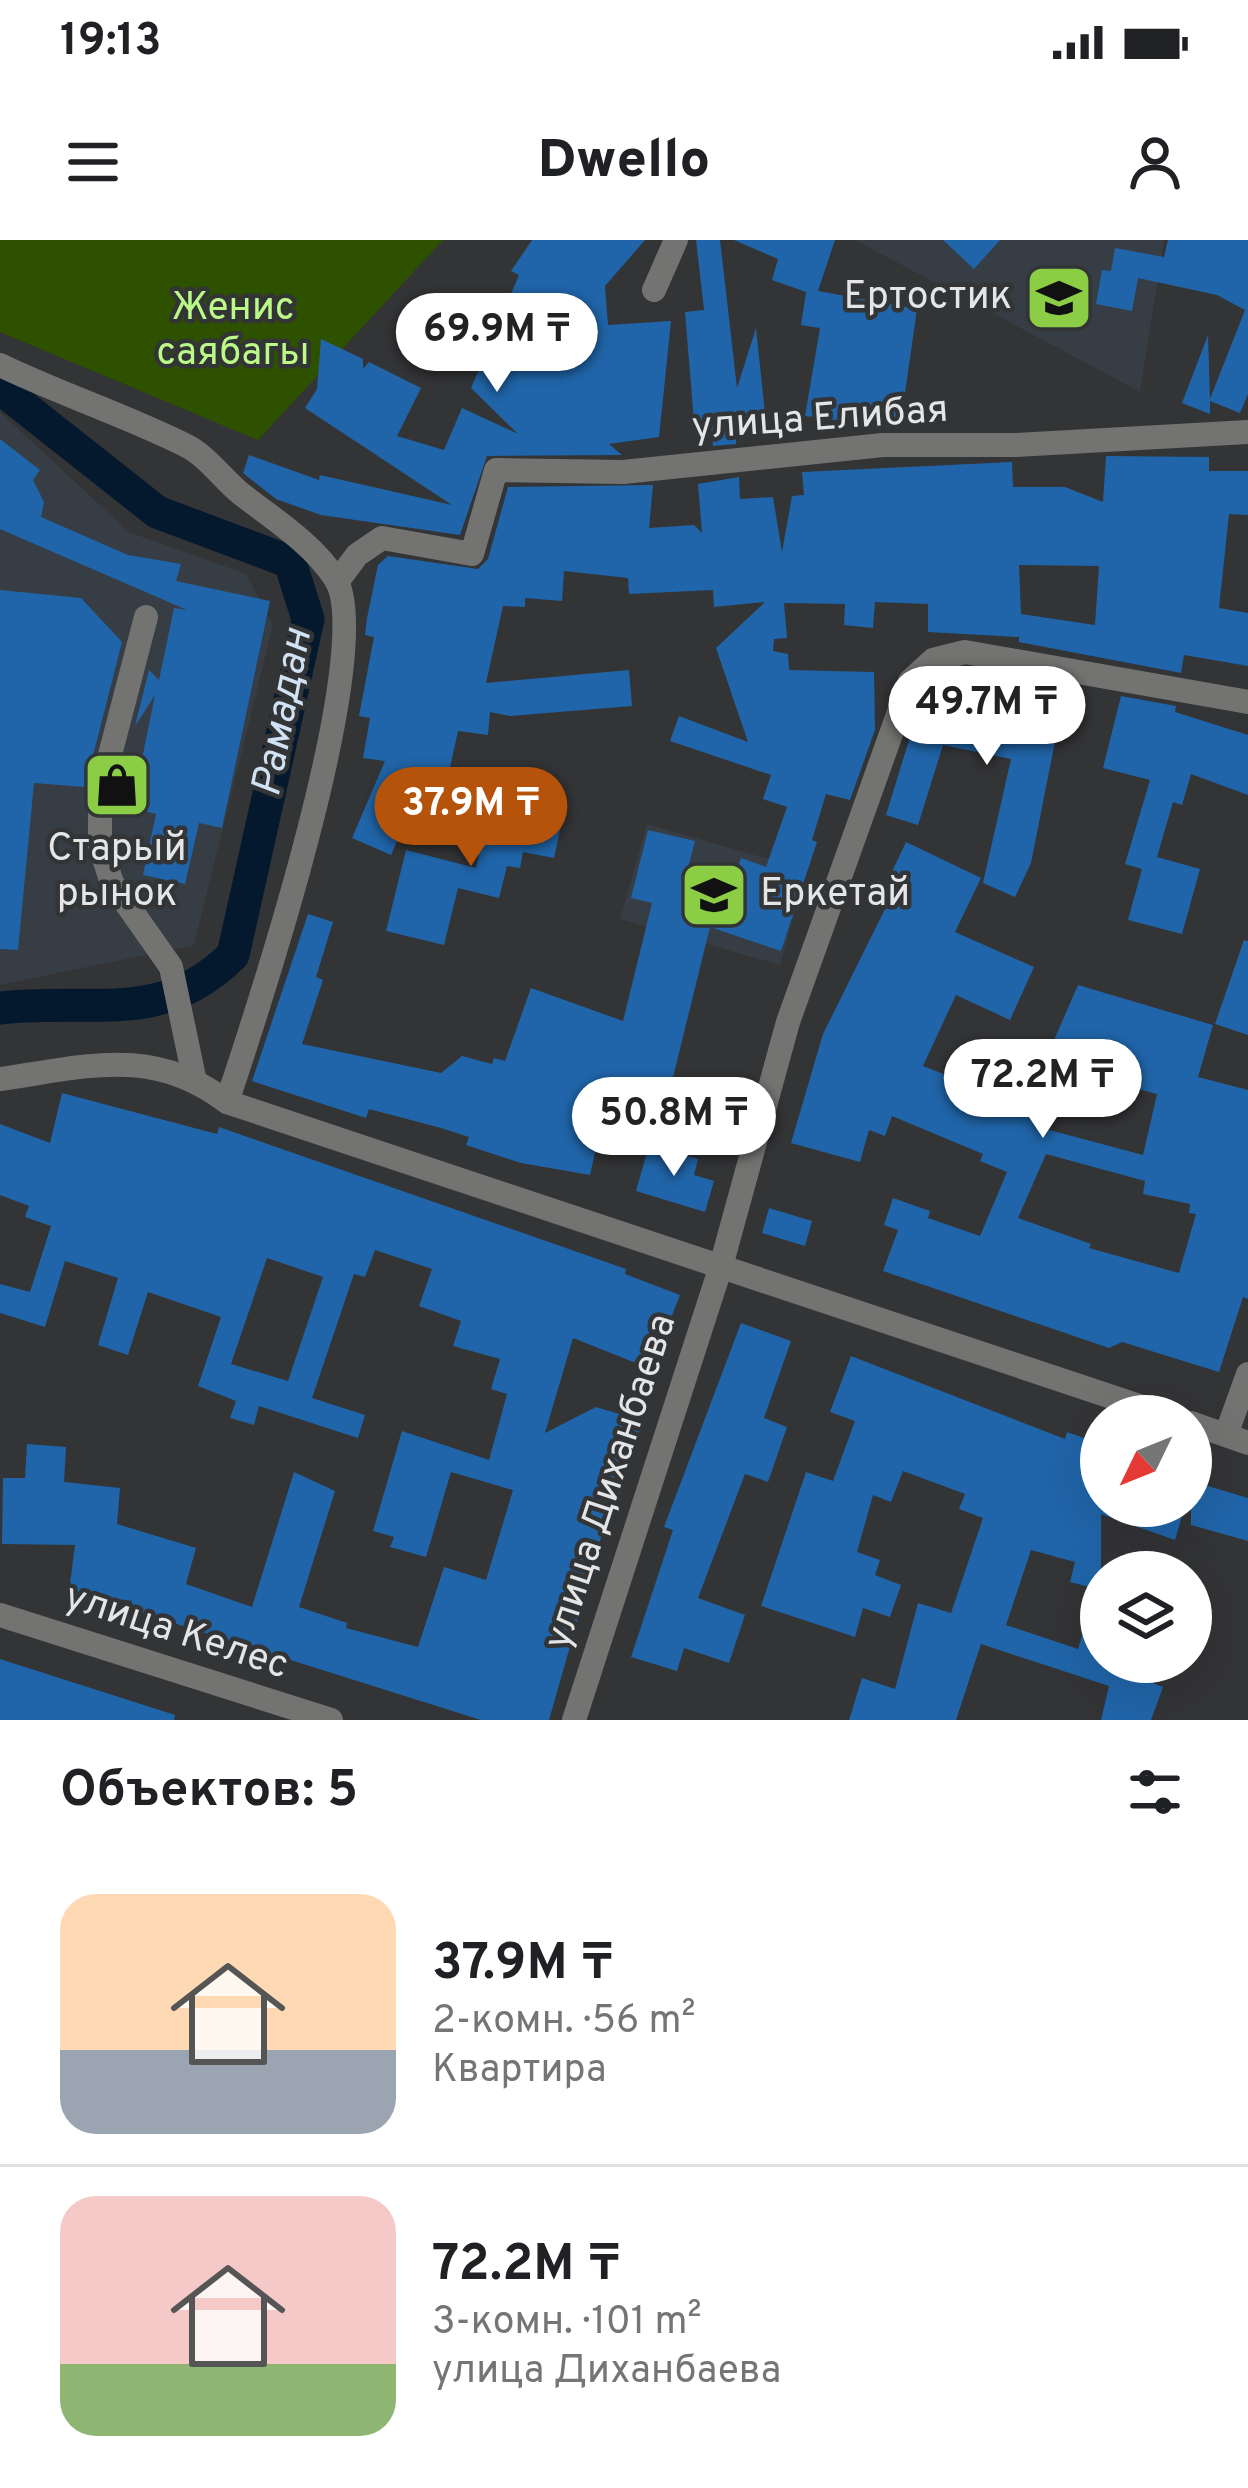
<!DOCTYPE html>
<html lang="ru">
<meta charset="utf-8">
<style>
:root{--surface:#fff;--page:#f6f6f6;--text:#202124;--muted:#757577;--line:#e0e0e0;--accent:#b45309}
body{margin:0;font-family:Overpass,sans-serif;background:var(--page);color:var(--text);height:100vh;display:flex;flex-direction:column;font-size:45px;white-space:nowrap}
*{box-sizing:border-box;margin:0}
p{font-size:39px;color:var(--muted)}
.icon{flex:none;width:66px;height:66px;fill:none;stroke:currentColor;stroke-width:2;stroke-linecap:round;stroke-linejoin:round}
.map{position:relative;height:1480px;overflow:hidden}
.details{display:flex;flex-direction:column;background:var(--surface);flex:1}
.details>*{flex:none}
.needle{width:78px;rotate:227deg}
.tools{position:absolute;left:1080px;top:1155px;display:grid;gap:24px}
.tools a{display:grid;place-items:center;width:132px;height:132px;border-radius:50%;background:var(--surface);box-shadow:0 12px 48px #0002;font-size:60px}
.price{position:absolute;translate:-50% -102px;padding:0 27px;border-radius:42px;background:#fff;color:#222;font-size:39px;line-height:78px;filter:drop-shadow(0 3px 6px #0008)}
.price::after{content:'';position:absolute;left:50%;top:72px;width:36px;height:27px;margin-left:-18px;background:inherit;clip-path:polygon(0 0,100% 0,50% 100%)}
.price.active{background:var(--accent);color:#fff}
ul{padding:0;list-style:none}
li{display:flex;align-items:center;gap:36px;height:300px;padding:0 60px}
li+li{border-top:3px solid var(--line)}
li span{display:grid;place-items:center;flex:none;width:336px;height:240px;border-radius:36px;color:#555}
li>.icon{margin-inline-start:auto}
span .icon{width:144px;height:144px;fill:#fffc;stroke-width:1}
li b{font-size:51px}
h2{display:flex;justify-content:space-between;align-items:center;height:144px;padding:0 60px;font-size:51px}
.status{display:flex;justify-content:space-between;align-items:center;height:84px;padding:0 60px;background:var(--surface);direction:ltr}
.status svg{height:33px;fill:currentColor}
header{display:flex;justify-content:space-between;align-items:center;height:156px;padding:0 60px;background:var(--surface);font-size:54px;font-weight:800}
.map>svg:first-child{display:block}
.built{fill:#373d44}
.green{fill:#2e5100}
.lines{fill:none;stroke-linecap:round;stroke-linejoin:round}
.canal{stroke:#04182e;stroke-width:33}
.building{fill:#2065a9;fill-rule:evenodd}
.minor{stroke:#737472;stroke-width:24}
.labels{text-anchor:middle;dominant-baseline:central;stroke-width:9;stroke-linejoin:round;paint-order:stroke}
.poi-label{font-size:39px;fill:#e4e5e7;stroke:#333436;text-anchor:end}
.park-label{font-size:39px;fill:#bcfa87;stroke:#333436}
.street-label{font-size:39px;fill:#e4e5e7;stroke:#333436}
.water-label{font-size:42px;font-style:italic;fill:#d2e2f5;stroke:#333436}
</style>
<div class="status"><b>19:13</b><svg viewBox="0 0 49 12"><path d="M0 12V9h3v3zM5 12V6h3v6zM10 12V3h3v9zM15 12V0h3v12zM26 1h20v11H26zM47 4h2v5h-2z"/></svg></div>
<header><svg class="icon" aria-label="menu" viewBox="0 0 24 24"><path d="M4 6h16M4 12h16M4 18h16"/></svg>Dwello<svg class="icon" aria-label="person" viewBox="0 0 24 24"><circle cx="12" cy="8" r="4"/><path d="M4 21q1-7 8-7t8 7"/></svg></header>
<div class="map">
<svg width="1248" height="1480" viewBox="0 0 1248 1480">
<rect width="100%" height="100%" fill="#333436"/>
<g class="built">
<path d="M855,0h309l-24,152 -67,-36z"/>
<path d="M0,172l129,120 117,42 27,51 -79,320 -194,40z"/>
<path d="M647,584l160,46 -27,95 -160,-46z"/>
</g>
<path class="green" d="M0,0h443l-185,200 -258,-108z"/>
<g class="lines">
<path class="canal" d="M0,148l157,124 133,50 18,57 -75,336c-73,72 -139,42 -233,53"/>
</g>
<g class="building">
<path d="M532,0h113l-40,46 3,39 63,-4 -12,116 -50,7 13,11 -135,1 -27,79 -139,-20 -45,-16 -33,-26 6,-18 70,25 1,-5 132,30 -147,-97 12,-19 4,-50 42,20v10l6,-7 52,26 -24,48 47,14 18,-42 56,26 -47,-46 48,-113 -8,-4z"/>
<path d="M696,0h24l17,148 19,-60 11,105 -31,4v7l-23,2 -1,-14 -17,2 -10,-122 19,-2z"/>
<path d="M734,0h101l-17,51 99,18 -17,119 -95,-12 15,-88 -19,-3 5,-33 -34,-12 6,-21z"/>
<path d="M943,0h57l-26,29z"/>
<path d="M1168,0h80v154l-8,19 -30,-12v13l-28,-11 26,-68 2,64 35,-89 -28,-15 -79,-17 -6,33 -36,-7 6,-34 9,1 4,-23 49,9z"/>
<path d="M0,199l40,31 -7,10 11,22 -3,15 87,38 53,9 -5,17 94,20 -48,227 -23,-5 -14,61 -42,-9 13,-61 -24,-6 23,-113 -20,31 14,-56 10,10 15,-72 13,2 -187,-81z"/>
<path d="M1106,216l103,1v14h39v44l-19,-1 -10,94 29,5v53l-64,-11 -3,18 -162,-31v-5l-91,-5v-28l-53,-2 -2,26 -29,-3 1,-21 -61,-1 3,35 -13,1 -1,12 15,3 1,16 85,2 1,58 -25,70 -24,-6 -14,46 5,2 -36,109 -71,-24 -45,183 -57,-15 -18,80 -69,-12 -55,-18 3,-8 -28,-9 -72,-19 -3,9 -114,-37 56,-167 25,8 -17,55 7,3 -21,64 139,29 21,-17 30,8 2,-6 11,3 26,-73 92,33 29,-118 -21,-5 17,-68 47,11 -7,27 45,15 8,-25 25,9 21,-60 -24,-8 8,-24 -101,-34 9,-25 69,26 -32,-94 49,-46 -51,5 -1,-17 -84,4 -1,-16 -64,-7 -2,30 -37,-3v9l-22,-1 -17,77 143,-13 3,36 -122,10 -20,-4 -2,23 -30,-4 -10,46 -22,-5 -35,83 -39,-17 33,-77 -22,-3 7,-40 -11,-2 15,-79 -9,-2 2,-17 11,-53 10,-9 90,13 10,-10 20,-72 145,-2 -4,43 45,-3 8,8 -4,-49 41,-7 1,22 33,-2 9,55 10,-56 12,-1 -2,-23 210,-10 1,25h52l38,15zM1019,325l80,1 -4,59 -74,-11z"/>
<path d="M0,350l81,8 41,44 -37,145 -51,-4 -16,167 -18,-1z"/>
<path d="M937,444l125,22 -31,157 -16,34 -32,-14 28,-124 -68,-14 -25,80 -32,-10 28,-91 14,4z"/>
<path d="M1121,456l55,10 -1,6 73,23v60l-57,-21 -9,31 -9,-3 -16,55 43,12 -18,65 -54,-14 14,-51 -17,-5 25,-84 -47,-12z"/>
<path d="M514,553l46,10 4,8 -10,47 -31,-6 -3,16 -13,-2 -8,32 -41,-10 -14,57 -58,-14 20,-81 70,18 7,-31 17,4 8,-46z"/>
<path d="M906,602l75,36 -26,54 79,35 -24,53 -54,-25 -33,71 77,30 -2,7 47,19 -3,6 101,27 14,-61 -50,-13 2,-9 -58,-25 27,-62 135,40 -15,52 50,13v209l-5,-2 -24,75 -97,-30 -13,6 -226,-77 15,-41 -14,-5 9,-27 37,13 -2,7 52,18 27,-64 -27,-11 3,-7 -91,-38 -7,20 -16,-6 -9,32 -69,-19 32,-109 67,-135 -9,-4zM1046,914l99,27 -2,13 47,10 -1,9 7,1 -17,59 -90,-25 2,-4 -73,-26z"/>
<path d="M1244,700l4,1v94l-33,-11z"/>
<path d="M62,853l155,41 2,-7 407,142 -1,5 55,21 -29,74 -78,-31 -28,95 51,-26 30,9 -3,9 17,5 -23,75 -10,12 -58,203h-68l-352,-111 3,-8 -63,-9 6,-47 -73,-1 1,-66h22l2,-34 39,3 -2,35 56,6 -3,36 79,24 -10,36 66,23 42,-135 41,19 -36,116 48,16 -1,5 72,19 26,-80 42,13 27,-90 -62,-18 -25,85 -36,-10 4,-10 -21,-6 29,-100 87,29 18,-66 -16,-5 9,-30 -47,-13 8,-25 -42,-15 13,-37 -57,-19 -10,27 -11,-3 -42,124 53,17 -7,23 -99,-32 -5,19 -24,-7 6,-17 -38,-15 23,-69 -73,-25 -20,63 -30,-10 20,-67 -53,-17 -20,66 -45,-14v-29l30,8 21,-66 -26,-9 4,-11 -29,-11v-71l50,19zM267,1018l56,19 -35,104 -57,-17z"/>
<path d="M649,905l49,14 -4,16 20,6 -9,31 -69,-21z"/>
<path d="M769,968l43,13 -7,25 -43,-13z"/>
<path d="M741,1083l50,18 -27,77 23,9 -19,55 -23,-8 -47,124 47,17 -16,48 -45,-15 -7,23 -46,-14 42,-127 -9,-3z"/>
<path d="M851,1116l214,83 2,-7 34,12v62h84l-10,34 -74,-26v76l-31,-8 5,-20 -44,-12 -25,75 72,24 17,-57 6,1v69l20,2 -2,6 44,17 -12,33h-50l8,-34 -128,-42 -25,76h-107l13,-42 33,11 23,-86 33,10 32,-95 -24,-9 6,-15 -62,-23 -12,31 -18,-7 -16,57 23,8 -5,15 26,10 -11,32 -27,-9 -8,29 -94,-31 45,-134 27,9 22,-60 -25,-9z"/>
<path d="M1191,1241l57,17v43l-57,-16z"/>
<path d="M0,1419l175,56 -1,5h-174z"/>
</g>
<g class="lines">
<g class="minor">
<path d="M654,50l22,-50"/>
<path d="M0,125c60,29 125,50 185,80 21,10 37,33 55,48 33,26 71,49 95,85 44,68 -80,440 -108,524"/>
<path d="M337,342l20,-27 25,-17 90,16 24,-84 127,2 260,-27h133l232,-13"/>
<path d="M146,377l-46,176v53l12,37 59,84 24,115"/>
<path d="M0,839c86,-12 152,-34 227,23l942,314"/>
<path d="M1191,1183l57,20"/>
<path d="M1226,1195l22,-61"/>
<path d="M0,1375l331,105"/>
<path d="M574,1480l147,-454 67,-244 122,-341 23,-21 32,-8 283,50"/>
</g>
</g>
<defs>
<symbol id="school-square" viewBox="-11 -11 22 22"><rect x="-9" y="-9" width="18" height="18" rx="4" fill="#8bce46" stroke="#333436"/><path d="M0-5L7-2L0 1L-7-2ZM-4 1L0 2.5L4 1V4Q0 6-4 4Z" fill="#111"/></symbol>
<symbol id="shop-square" viewBox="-11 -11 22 22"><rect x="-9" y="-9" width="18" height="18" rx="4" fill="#8bce46" stroke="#333436"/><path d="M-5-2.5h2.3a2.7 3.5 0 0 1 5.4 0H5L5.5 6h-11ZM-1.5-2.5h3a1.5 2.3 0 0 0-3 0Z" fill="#111"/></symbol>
</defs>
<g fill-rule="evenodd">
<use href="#school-square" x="1021" y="20" width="76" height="76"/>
<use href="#shop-square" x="79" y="507" width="76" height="76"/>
<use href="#school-square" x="676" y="617" width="76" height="76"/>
</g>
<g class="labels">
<g class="poi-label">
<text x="1012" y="58">Ертостик</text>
<text x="117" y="610" text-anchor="middle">Старый<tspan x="117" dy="45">рынок</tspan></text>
<text x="760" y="655" text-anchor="start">Еркетай</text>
</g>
<g class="park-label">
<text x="233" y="69">Женис<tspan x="233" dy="45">саябагы</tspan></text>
</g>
<g class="street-label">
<text transform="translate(820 180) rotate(-4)">улица Елибая</text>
<text transform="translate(612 1242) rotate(-72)">улица Диханбаева</text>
<text transform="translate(176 1393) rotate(18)">улица Келес</text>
</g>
<g class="water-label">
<text transform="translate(284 473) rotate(-79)">Рамадан</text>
</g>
</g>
</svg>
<div class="tools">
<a><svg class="needle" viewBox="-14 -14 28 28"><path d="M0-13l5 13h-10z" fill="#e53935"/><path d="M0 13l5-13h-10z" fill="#757577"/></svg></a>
<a><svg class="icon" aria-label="layers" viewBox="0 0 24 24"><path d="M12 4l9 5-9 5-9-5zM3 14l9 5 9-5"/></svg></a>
</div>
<b class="price" style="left:497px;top:155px">69.9M ₸</b>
<b class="price" style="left:987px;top:528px">49.7M ₸</b>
<b class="price active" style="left:471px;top:629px">37.9M ₸</b>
<b class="price" style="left:1043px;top:901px">72.2M ₸</b>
<b class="price" style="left:674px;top:939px">50.8M ₸</b>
</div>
<section class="details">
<h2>Объектов: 5<svg class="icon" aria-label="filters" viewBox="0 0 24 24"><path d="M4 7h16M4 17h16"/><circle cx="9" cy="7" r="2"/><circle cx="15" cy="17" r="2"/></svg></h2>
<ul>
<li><span style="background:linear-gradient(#ffd9b3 65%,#9aa5b1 0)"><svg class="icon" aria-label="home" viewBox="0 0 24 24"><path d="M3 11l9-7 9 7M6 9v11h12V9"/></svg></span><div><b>37.9M ₸</b><p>2-комн. · 56 m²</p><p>Квартира</p></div></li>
<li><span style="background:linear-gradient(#f6c9c9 70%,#8fb573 0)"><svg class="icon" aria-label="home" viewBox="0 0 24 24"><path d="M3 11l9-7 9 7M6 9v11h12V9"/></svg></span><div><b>72.2M ₸</b><p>3-комн. · 101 m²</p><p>улица Диханбаева</p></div></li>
</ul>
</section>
